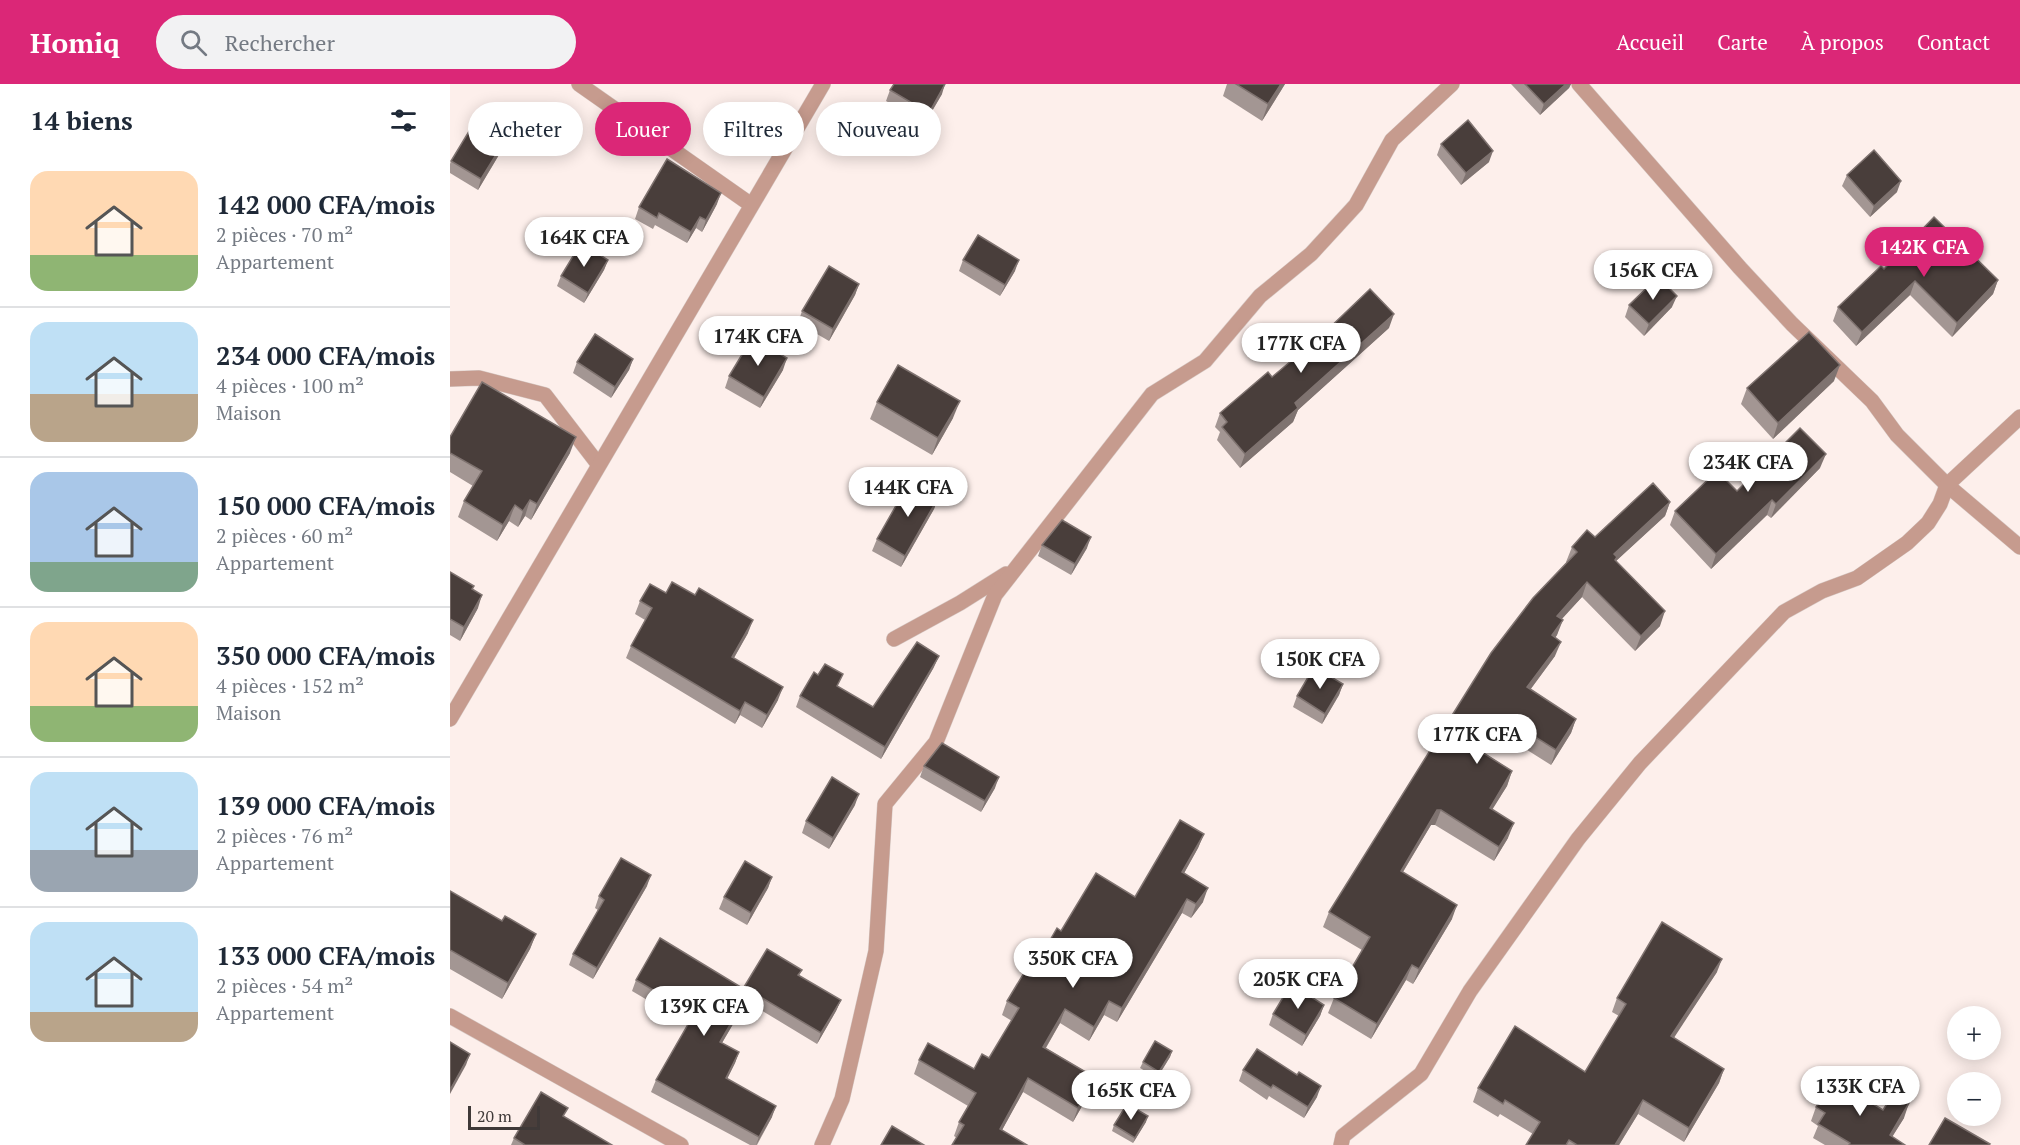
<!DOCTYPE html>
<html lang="fr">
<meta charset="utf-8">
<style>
:root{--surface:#fff;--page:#f2f2f3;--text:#1f2937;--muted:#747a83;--line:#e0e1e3;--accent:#db2777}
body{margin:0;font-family:"PT Serif",serif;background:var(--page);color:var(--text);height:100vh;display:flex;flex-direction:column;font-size:22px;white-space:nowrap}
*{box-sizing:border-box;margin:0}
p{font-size:20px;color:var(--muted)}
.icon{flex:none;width:33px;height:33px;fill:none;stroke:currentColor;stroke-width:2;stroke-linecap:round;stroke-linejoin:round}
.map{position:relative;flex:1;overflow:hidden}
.side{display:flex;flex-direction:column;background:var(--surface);width:450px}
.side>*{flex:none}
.hud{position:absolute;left:18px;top:18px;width:570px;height:54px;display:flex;gap:12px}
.buttons{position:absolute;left:1497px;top:922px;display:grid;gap:12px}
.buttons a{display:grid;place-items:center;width:54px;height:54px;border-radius:50%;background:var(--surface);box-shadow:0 3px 15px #0003;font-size:30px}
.scale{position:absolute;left:18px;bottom:15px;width:72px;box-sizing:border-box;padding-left:6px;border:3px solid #3f3938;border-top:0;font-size:16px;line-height:21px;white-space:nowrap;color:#3f3938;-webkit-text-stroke:4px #fdefeb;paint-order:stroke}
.price{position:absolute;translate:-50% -51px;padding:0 14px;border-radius:21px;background:#fff;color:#222;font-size:20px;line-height:39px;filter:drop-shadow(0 2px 3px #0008)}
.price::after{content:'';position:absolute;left:50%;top:36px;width:18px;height:14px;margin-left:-9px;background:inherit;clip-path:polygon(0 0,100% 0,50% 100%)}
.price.on{background:var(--accent);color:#fff}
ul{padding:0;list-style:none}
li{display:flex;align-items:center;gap:18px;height:150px;padding:0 30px}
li+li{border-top:2px solid var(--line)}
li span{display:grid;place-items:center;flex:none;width:168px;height:120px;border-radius:18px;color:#555}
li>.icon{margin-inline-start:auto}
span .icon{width:72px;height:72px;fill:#fffc;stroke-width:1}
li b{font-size:26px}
h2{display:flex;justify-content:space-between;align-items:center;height:72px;padding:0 30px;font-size:26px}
.pill{padding:0 21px;border-radius:27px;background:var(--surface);box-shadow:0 3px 15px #0003;font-size:21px;line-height:54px}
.pill.on{background:var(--accent);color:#fff}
header{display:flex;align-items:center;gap:36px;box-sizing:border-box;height:84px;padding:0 30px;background:var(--accent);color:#fff}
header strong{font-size:28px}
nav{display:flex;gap:33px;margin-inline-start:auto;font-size:21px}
.search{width:420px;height:54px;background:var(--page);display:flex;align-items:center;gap:15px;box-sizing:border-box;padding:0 21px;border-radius:33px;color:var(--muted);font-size:22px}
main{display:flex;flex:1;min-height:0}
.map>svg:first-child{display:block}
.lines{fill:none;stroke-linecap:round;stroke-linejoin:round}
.street-casing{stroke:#d7cbc7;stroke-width:16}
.street{stroke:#c69b8e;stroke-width:15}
.wall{fill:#a39693}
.shaded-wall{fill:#7f7370}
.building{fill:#493e3b;stroke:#7f7370;stroke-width:1.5}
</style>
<header>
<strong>Homiq</strong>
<div class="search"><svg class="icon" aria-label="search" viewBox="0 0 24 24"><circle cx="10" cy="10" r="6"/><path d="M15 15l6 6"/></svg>Rechercher</div>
<nav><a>Accueil</a><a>Carte</a><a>À propos</a><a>Contact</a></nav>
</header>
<main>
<section class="side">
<h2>14 biens<svg class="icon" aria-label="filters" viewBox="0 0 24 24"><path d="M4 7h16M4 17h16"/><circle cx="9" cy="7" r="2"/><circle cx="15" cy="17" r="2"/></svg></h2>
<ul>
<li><span style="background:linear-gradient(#ffd9b3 70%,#8fb573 0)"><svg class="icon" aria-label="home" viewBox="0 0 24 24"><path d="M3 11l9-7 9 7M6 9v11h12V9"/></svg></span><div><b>142 000 CFA/mois</b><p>2 pièces · 70 m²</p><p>Appartement</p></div></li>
<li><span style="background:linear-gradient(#bfe0f5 60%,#b9a48a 0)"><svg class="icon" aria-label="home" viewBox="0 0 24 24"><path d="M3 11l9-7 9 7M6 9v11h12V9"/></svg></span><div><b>234 000 CFA/mois</b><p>4 pièces · 100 m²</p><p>Maison</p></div></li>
<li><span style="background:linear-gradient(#a9c7e8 75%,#7fa58c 0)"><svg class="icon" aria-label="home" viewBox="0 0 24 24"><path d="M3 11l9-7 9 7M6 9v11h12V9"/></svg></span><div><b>150 000 CFA/mois</b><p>2 pièces · 60 m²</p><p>Appartement</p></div></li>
<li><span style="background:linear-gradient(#ffd9b3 70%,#8fb573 0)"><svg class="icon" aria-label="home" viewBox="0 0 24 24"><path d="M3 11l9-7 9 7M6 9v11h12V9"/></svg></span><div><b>350 000 CFA/mois</b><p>4 pièces · 152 m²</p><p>Maison</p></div></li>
<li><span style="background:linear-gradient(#bfe0f5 65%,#9aa5b1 0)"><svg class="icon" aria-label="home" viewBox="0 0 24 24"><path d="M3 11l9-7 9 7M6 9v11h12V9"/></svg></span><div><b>139 000 CFA/mois</b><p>2 pièces · 76 m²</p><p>Appartement</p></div></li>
<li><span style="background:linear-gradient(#bfe0f5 75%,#b9a48a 0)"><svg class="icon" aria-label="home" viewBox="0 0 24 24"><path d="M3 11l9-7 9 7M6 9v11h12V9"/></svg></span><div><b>133 000 CFA/mois</b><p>2 pièces · 54 m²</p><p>Appartement</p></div></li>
</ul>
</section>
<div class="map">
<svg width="1570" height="1061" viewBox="0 0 1570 1061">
<rect width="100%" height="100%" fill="#fdefeb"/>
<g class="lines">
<defs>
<g id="street">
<path d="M129,0l171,120"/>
<path d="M1129,0l161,184 52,56 80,77 25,34 50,50 73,62"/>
<path d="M0,295l29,-1 66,17 53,69"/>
<path d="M444,555l66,-36 46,-29"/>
<path d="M0,635l373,-635"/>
<path d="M0,932l231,129"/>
<path d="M372,1061l20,-46 34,-148 9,-147 51,-62 59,-147 157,-201 53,-33 55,-65 51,-42 45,-49 36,-65 60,-56"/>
<path d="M891,1061l2,-9 78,-62 49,-83 108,-152 62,-76 144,-151 38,-21 35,-13 50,-35 21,-20 12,-19 7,-19 73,-68"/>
</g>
</defs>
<use href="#street" class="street-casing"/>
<use href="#street" class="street"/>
</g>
<g class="wall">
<path d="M777,0h58l-23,37 -39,-25z"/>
<path d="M1061,0h60l-2,4 -29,27z"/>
<path d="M440,6l52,4 -17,29 -39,-22z"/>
<path d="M57,53l-4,11 -25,42 -28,-17v-9l1,-3z"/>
<path d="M991,60l48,18 -28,23 -24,-30z"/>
<path d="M1397,91l50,17 -27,25 -28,-31z"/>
<path d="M267,120l-15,28 -6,-4 -9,15 -32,-18 -2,4 -18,-10 4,-12z"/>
<path d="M158,176l-4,10 -20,33 -27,-17 4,-10z"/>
<path d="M513,176l52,11 -15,25 -41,-25z"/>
<path d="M1434,185l114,11 -5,14 -41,43 -42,-42 -54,51 -23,-25 5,-14z"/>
<path d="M409,200l-4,11 -26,46 -31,-18 4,-12z"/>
<path d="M1179,221l43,2 -28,29 -19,-19z"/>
<path d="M939,244l-91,82 -5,12 -53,46 -23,-28 3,-8 -5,-5 5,-14 52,-36z"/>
<path d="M183,275l-4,11 -18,28 -38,-25 4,-11z"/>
<path d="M333,286l-23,38 -35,-20 4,-12z"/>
<path d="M1384,297l-61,58 -32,-35 6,-16z"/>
<path d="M427,318l76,16 -21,37 -62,-36z"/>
<path d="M0,353l120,16 -39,67 -6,-4 -7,11 -9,-6 -12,20 -39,-24 6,-16 9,-15 -23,-14z"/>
<path d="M1370,384l-49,50 -4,-3 -56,54 -41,-44 5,-14 62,-20z"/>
<path d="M488,414l-4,11 -33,58 -29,-16 5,-12z"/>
<path d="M1220,418l-5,14 -49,45 44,65 -25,25 -53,-54 -21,22 -4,16 -2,3v18l-25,34 46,29 -5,14 -20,32 -54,-34 -14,21 29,19 -5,15 -15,23 16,29 -14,23 -59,-36h-4l-28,47 49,47 -39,65 -7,-4 -35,59 -43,-26 6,-15 28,-48 -39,-23 6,-15 238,-349 -1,-1 6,-15z"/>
<path d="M592,461l45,3 -16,27 -33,-19z"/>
<path d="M0,488l23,17 5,19 -18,33 -10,-6z"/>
<path d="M216,509l82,40 -14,25 44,42 -16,28 -22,-13 -5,9 -109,-66 5,-12 14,-26 -10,-6 5,-13z"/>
<path d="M484,583l-53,92 -85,-52 4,-11 38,-9 35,20z"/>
<path d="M893,600l-4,11 -17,29 -29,-17 4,-11z"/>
<path d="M474,682l71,22 -14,24 -61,-35z"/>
<path d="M405,721l-26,44 -27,-16 4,-12z"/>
<path d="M754,750l-6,14 -14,25 19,29 -12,16 -9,-5 -65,109 -13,-7 -15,26 -29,-18 -14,25 50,30 -6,14 -17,30 -50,-30 -21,38 -45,8 -3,-2 5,-14 9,-16 -54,-32 5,-14 55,9 15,-11 23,-37 -10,-6 5,-14 54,-70 74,-34z"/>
<path d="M322,793l-4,11 -21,37 -28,-16 5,-12z"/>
<path d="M197,802l-54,93 -24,-14 4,-11 25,-44 -3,-2 4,-12z"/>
<path d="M0,807l52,30 34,13 -6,15 -28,50 -52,-30z"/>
<path d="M352,886l-3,6 42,24 -5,11 -19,33 -71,-43 -24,42 17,9 -4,11 -8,16 45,38 -15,28h-7l-99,-53 5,-12 32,-56 -56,-33 4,-11 108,9v-2z"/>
<path d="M1267,888l-44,66 51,31 -5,14 -35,59 -46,-28 -19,31h-93l7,-11 -33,-20 -2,3 -25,-15 5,-14 107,-16 34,-56 -7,-4 5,-14z"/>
<path d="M874,921l-4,11 -18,30 -33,-21 4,-11z"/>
<path d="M722,967l-2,6 -13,21 -17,-10 3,-6z"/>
<path d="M793,986l74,27 -13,21 -35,-22 -2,4 -28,-19z"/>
<path d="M1366,1023l67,3 21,8 -12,19 13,8h-80l-12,-7 5,-12 -7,-5z"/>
<path d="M114,1033l48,28h-101l3,-7z"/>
<path d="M696,1038l-13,21 -21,-12 2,-6z"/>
</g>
<g class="shaded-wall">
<path d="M495,0l-3,10 -17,29 4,-10z"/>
<path d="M831,0h4l-23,37 6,-17z"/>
<path d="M1116,0h5l-2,4 -29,27 4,-11z"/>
<path d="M57,53l-4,11 -25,42 3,-11z"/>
<path d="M1043,67l-4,11 -28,23 5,-12z"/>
<path d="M1451,97l-4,11 -27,25 4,-11z"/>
<path d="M271,109l-4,11 -15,28 4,-12z"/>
<path d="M250,133l-4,11 -9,15 4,-11z"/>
<path d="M158,176l-4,10 -20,33 4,-10z"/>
<path d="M569,176l-4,11 -15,25 5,-11z"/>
<path d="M1548,196l-5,14 -41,43 5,-14z"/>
<path d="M1465,197l-5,14 -54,51 6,-14z"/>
<path d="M409,200l-4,11 -26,46 4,-12z"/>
<path d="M1227,212l-5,11 -28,29 5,-12z"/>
<path d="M944,230l-5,14 -91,82 -5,12 -53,46 5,-14 50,-51z"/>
<path d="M337,274l-4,12 -23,38 4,-11z"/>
<path d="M183,275l-4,11 -18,28 4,-11z"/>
<path d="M1390,281l-6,16 -61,58 5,-16z"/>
<path d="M510,317l-7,17 -21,37 6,-17z"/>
<path d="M126,353l-6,16 -39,67 6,-16z"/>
<path d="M1376,370l-6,14 -49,50 5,-14z"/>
<path d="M488,414l-4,11 -33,58 4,-11z"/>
<path d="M80,416l-5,16 -7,11 5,-16z"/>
<path d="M1322,416l-5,15 -56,54 5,-15z"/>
<path d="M1220,418l-5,14 -49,45 -4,11 2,-18z"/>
<path d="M65,421l-6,16 -12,20 6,-16z"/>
<path d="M641,453l-4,11 -16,27 4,-11z"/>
<path d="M1137,498l-5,15 -31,34 6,-15z"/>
<path d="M32,511l-4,13 -18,33 4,-14z"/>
<path d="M1215,527l-5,15 -25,25 6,-15z"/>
<path d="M303,536l-5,13 -21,37 5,-13z"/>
<path d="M1113,536l-6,15 -11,15 6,-15z"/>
<path d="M1111,558l-6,14 -34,46 6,-15z"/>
<path d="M489,572l-5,11 -53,92 4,-12z"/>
<path d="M893,600l-4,11 -17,29 3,-10z"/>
<path d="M333,603l-5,13 -16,28 5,-13z"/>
<path d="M295,618l-5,13 -5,9 5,-13z"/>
<path d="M1052,632l-5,15 -22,35 5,-15z"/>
<path d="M1126,635l-5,14 -20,32 5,-15z"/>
<path d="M1062,687l-5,15 -23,37 6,-15z"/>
<path d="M549,693l-4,11 -14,24 4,-11z"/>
<path d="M409,710l-4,11 -26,44 4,-11z"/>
<path d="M987,726h4l-6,15h-4l-36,60 6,-14z"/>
<path d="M1064,739l-6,15 -14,23 5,-14z"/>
<path d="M754,750l-6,14 -21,38 5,-14z"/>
<path d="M201,791l-4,11 -54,93 4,-11z"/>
<path d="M322,793l-4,11 -21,37 4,-12z"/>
<path d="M758,804l-5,14 -12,16 5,-14z"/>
<path d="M737,815l-5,14 -65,109 5,-14z"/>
<path d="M1007,821l-5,14 -39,65 6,-15z"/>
<path d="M86,850l-6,15 -28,50 6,-16z"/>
<path d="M1272,875l-5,13 -51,78 5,-14z"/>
<path d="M962,881l-6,15 -35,59 6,-15z"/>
<path d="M299,908l-4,12 -29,49 4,-11z"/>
<path d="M391,916l-5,11 -19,33 4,-11z"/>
<path d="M659,917l-5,14 -15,26 5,-14z"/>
<path d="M874,921l-4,11 -18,30 4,-11z"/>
<path d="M615,925l-5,14 -22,38 5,-14z"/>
<path d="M722,967l-2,6 -13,21 2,-6z"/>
<path d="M289,968l-4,11 -13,26 4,-11z"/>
<path d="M20,970l-4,11 -16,29v-4z"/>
<path d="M1274,985l-5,14 -35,59 5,-14z"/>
<path d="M578,994l-5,14 -28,51 5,-14z"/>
<path d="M646,994l-6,14 -17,30 5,-14z"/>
<path d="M871,1002l-4,11 -13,21 4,-11z"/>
<path d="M1193,1016l-5,14 -19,31h-4z"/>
<path d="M1459,1019l-5,15 -17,27 3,-10z"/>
<path d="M326,1022l-4,11 -16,28 3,-8z"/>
<path d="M698,1032l-2,6 -13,21 2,-5z"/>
</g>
<g class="building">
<path d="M444,0h51l-16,29 -39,-23z"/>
<path d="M786,0h45l-13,20z"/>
<path d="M1075,0h41l-22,20z"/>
<path d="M27,34l30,19 -26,42 -30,-18z"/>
<path d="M1018,36l25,31 -27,22 -25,-29z"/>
<path d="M1424,66l27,31 -27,25 -27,-31z"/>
<path d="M217,75l54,34 -15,27 -6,-3 -9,15 -32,-19 -2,5 -18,-11z"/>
<path d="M1484,133l64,63 -41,43 -42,-42 -53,51 -24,-25 43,-41 3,3z"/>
<path d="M528,151l41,25 -14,25 -42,-25z"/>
<path d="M131,159l27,17 -20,33 -27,-17z"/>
<path d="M379,182l30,18 -26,45 -31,-18z"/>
<path d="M1208,193l19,19 -28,28 -20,-19z"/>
<path d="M920,205l24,25 -99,89 3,5 -53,46 -23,-27 5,-5 -7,-9 48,-41 4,5 50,-42z"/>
<path d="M1359,248l31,33 -62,58 -31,-35z"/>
<path d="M145,250l38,25 -18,28 -38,-25z"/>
<path d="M302,254l35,20 -23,39 -35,-21z"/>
<path d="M448,281l62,36 -22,37 -61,-36z"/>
<path d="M32,298l94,55 -39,67 -7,-4 -7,11 -8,-6 -12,20 -39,-24 18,-30 -32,-18v-16z"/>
<path d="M1350,344l26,26 -50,50 -4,-4 -56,54 -41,-43 42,-40 20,20z"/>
<path d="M460,397l28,17 -33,58 -28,-17z"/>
<path d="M1203,399l17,19 -56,52 3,3 -2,3 50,51 -24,25 -54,-54 -30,34 6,4 -11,15 9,7 -34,45 49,32 -20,31 -54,-34 -22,35 32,20 -22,37 24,15 -15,24 -58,-37h-4l-36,61 56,34 -38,64 -7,-4 -35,59 -43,-26 36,-61 -41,-25 162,-259 42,-55 44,-46 -5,-5 15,-17 8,7z"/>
<path d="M612,436l29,17 -16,27 -33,-19z"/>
<path d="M0,488l24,14 -2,3 10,6 -18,32 -14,-8z"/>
<path d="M222,498l23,13 4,-7 54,32 -21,37 51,30 -16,28 -22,-13 -5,9 -109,-65 21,-38 -12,-7 10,-17 16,9z"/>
<path d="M467,558l22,14 -54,91 -85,-51 14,-24 4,3 7,-11 18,10 -6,12 36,21z"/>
<path d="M864,583l29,17 -18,30 -28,-18z"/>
<path d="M492,659l57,34 -14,24 -61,-35z"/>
<path d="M382,693l27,17 -26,44 -27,-17z"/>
<path d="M730,736l24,14 -22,38 26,16 -12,16 -9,-5 -65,109 -13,-7 -15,26 -29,-18 -22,38 53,31 -18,30 -50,-30 -28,51 27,16h-75l12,-20 -5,-3 17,-29 -57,-33 9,-17 46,26 8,-15 7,4 30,-50 -12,-7 26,-43 5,3 19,-33 4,3 35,-58 39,24z"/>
<path d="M171,774l30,17 -54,93 -24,-14 31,-54 -5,-4z"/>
<path d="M295,777l27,16 -21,36 -27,-16z"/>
<path d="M0,807l52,30 3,-5 31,18 -28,49 -58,-33z"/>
<path d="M1212,838l60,37 -51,77 53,33 -35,59 -46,-28 -28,45h-38l-8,-5 -3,5h-40l14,-23 -35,-22 -2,4 -25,-16 37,-62 70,46 41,-68 -9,-6z"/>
<path d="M210,854l89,54 -29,50 19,10 -13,26 50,28 -17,31 -103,-57 38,-66 -58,-34z"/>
<path d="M317,865l35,21 -4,5 43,25 -20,33 -77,-46z"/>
<path d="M841,900l33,21 -18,30 -33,-21z"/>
<path d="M705,957l17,10 -13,21 -16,-10z"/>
<path d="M0,958l20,12 -20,36z"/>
<path d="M807,965l40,26 2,-3 22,14 -13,21 -35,-22 -2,3 -28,-18z"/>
<path d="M1382,995l51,31 10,-16 16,9 -19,32 15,10h-56l1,-2 -32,-19 7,-11 -9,-6z"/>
<path d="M91,1008l27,16 -5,8 49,29h-87l-11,-7z"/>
<path d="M677,1020l21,12 -13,22 -21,-13z"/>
<path d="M1495,1034l45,26 -1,1h-60z"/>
<path d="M442,1042l32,19h-43z"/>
</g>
</svg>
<div class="buttons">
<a>+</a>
<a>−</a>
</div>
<div class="scale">20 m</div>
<b class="price" style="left:134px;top:184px">164K CFA</b>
<b class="price on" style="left:1474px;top:194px">142K CFA</b>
<b class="price" style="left:1203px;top:217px">156K CFA</b>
<b class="price" style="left:308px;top:283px">174K CFA</b>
<b class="price" style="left:851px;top:290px">177K CFA</b>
<b class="price" style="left:1298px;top:409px">234K CFA</b>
<b class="price" style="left:458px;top:434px">144K CFA</b>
<b class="price" style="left:870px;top:606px">150K CFA</b>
<b class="price" style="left:1027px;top:681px">177K CFA</b>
<b class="price" style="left:623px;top:905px">350K CFA</b>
<b class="price" style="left:848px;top:926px">205K CFA</b>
<b class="price" style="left:254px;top:953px">139K CFA</b>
<b class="price" style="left:1410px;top:1033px">133K CFA</b>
<b class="price" style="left:681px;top:1037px">165K CFA</b>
<div class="hud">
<a class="pill">Acheter</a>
<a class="pill on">Louer</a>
<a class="pill">Filtres</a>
<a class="pill">Nouveau</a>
</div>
</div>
</main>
